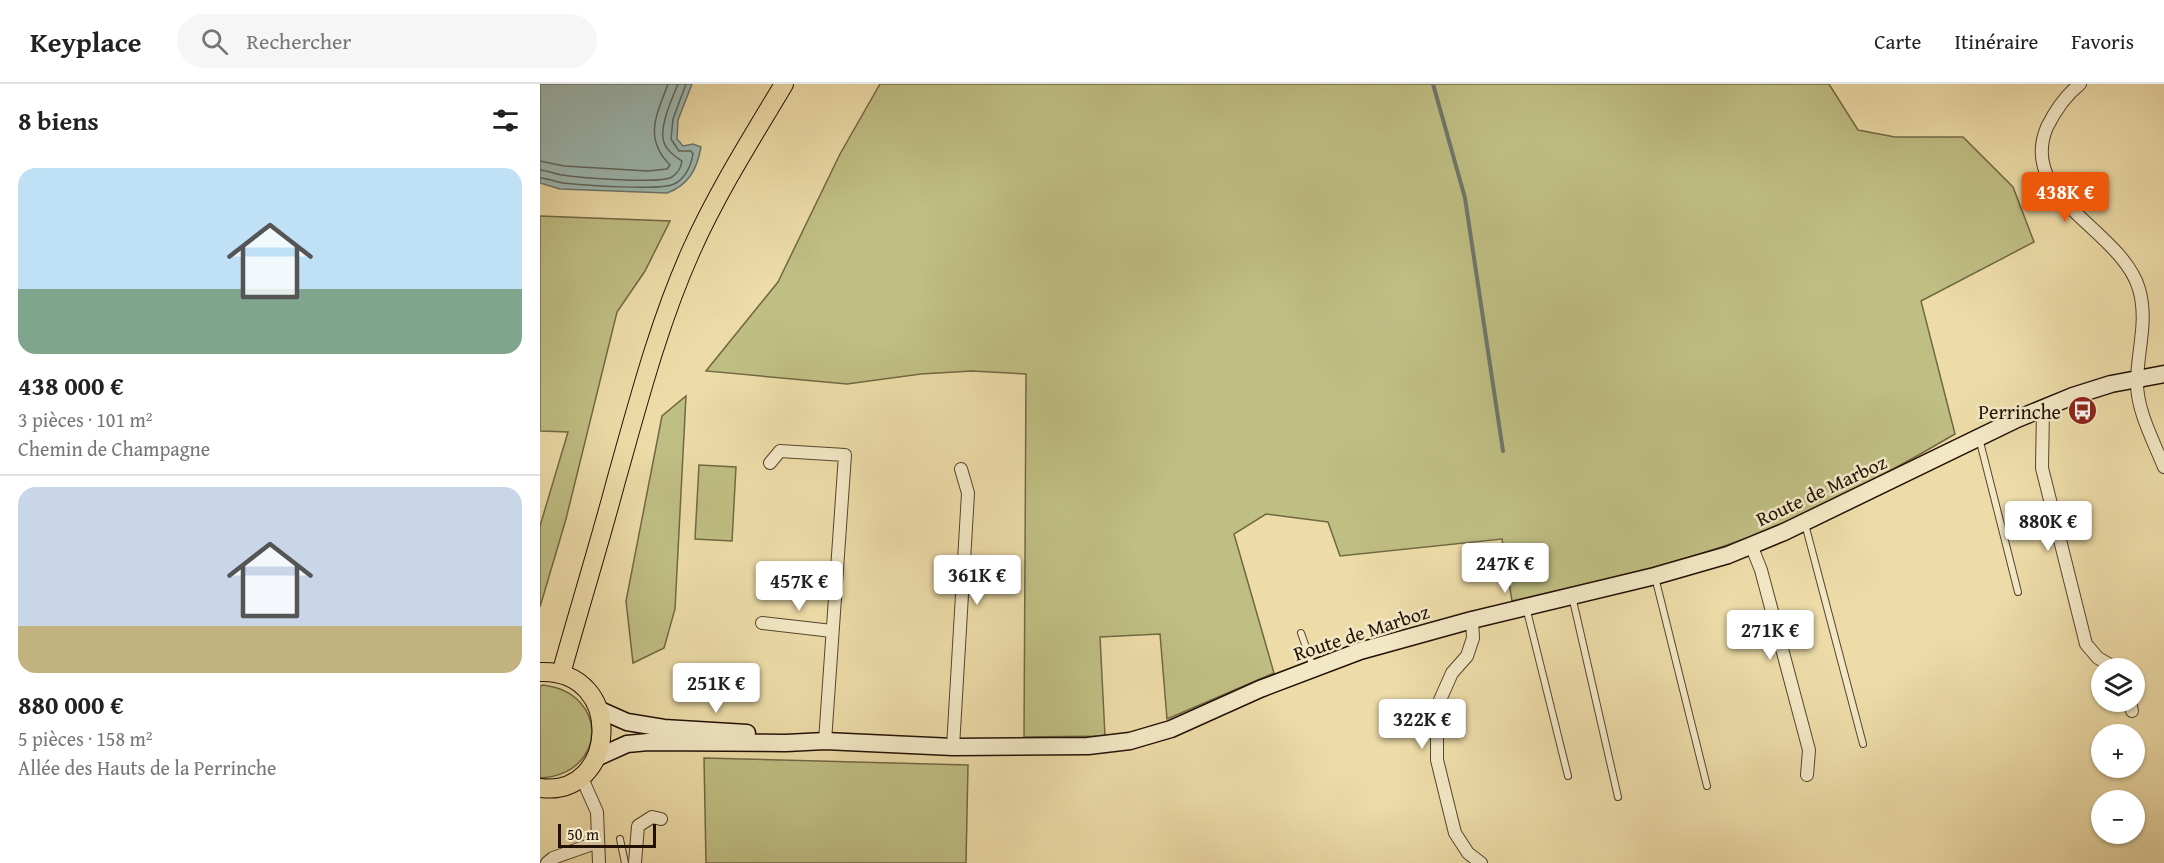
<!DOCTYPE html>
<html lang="fr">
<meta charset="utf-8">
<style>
:root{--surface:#fff;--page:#f6f6f6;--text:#222;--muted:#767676;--line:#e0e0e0;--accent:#ea580c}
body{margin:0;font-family:"Gentium Book Plus",serif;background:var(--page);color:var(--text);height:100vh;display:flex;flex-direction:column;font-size:22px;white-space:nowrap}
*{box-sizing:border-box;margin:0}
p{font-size:20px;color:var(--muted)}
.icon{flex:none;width:33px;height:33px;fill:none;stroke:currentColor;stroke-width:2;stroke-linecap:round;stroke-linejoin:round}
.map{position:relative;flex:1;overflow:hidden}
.panel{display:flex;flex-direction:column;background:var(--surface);width:540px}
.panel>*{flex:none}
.controls{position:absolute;left:1551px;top:574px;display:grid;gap:12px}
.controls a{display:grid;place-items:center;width:54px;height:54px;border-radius:50%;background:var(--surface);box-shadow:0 2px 4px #0004;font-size:30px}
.scale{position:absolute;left:18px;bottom:15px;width:98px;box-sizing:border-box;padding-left:6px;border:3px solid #241106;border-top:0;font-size:16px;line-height:21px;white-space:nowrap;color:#241106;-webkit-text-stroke:4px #f3e8c6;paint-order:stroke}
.price{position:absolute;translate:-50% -51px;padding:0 14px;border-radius:6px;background:#fff;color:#222;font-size:20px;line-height:39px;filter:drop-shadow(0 2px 3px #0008)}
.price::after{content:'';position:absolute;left:50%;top:36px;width:18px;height:14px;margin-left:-9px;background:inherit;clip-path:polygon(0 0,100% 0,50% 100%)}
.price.selected{background:var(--accent);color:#fff}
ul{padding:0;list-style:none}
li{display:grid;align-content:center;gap:12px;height:318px;padding:0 18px}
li+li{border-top:2px solid var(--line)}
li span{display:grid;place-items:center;height:186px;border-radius:18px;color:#555}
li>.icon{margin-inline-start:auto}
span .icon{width:108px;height:108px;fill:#fffc;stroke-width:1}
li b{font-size:26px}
h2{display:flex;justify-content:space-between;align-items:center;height:72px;padding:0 18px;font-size:26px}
header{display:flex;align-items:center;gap:36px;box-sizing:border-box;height:84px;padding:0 30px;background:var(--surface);border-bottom:2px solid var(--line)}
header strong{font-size:28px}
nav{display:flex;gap:33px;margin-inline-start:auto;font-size:21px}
.search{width:420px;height:54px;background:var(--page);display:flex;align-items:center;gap:15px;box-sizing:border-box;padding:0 21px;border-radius:33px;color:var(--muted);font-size:22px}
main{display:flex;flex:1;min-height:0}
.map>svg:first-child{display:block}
.green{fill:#bfbe83;stroke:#726844;stroke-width:1.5}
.water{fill:#9db9b2;stroke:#6d766d;stroke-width:1.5}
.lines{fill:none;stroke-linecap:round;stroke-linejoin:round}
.shore{stroke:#60655c;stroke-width:1.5}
.stream{stroke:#6d766d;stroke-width:4}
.lane-casing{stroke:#56442e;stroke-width:8}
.street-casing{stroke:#56442e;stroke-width:14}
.secondary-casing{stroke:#241106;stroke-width:19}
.primary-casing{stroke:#241106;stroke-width:20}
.lane{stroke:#f3e8c6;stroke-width:6}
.street{stroke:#f3e8c6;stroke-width:12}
.secondary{stroke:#f3e8c6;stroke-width:16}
.primary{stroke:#eddca8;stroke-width:18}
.labels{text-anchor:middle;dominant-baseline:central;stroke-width:5;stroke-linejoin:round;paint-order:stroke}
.poi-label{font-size:20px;fill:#241106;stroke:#f3e8c6;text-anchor:end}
.street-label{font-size:20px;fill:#241106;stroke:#f3e8c6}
</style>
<header>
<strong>Keyplace</strong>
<div class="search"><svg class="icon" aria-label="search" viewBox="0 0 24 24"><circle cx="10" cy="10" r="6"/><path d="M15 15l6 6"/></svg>Rechercher</div>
<nav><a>Carte</a><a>Itinéraire</a><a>Favoris</a></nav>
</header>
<main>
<section class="panel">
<h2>8 biens<svg class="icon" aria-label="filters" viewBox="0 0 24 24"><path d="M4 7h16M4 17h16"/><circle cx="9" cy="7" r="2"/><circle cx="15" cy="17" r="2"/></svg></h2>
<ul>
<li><span style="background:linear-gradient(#bfe0f5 65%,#7fa58c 0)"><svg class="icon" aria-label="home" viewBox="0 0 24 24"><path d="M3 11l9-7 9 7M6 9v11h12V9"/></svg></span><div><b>438 000 €</b><p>3 pièces · 101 m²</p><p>Chemin de Champagne</p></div></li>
<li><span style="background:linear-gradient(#c9d6e8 75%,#c2b280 0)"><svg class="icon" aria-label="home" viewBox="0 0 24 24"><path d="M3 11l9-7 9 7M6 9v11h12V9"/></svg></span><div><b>880 000 €</b><p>5 pièces · 158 m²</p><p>Allée des Hauts de la Perrinche</p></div></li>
</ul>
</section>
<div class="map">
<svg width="1624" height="779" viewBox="0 0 1624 779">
<rect width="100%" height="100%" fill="#eddca8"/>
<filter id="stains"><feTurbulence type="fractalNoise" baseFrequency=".00333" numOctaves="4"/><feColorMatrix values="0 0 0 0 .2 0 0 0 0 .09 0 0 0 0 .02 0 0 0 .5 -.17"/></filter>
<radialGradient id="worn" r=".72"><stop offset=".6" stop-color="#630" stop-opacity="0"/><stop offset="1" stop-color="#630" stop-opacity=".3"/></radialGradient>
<g class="green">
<path d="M340,0h949l29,46 37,7h68l50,50 21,55 -113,59 34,133c-59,35 -120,67 -183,94 -83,35 -172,52 -260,73l-10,-62 -162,17 -12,-34 -62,-8 -32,20 40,139 -107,46 -7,-85 -60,3 5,99 -81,1 2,-363 -54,-3 -51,3 -74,10 -141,-13 72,-89 62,-128z"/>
<path d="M0,132l130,5 -25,50 -28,41 -51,207 -26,88v-81l28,-94 -28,-1z"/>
<path d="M146,312l-11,213 -11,39 -31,15 -7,-62 36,-185z"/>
<path d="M159,381l37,2 -4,74 -37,-2z"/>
<path d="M3,601c67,8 64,90 -3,93v-92z"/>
<path d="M164,674l264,7 -2,98h-260z"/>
</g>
<path class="water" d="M0,0h152l-14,36 -1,19 6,7 10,-2 8,3c-4,22 -12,38 -34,46l-107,-4 -20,-6z"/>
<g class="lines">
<g class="shore">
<path d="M0,77l24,5 84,5 19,-2 3,-4c-27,-27 -13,-51 -2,-81"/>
<path d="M0,86c8,1 15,4 23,5 17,3 98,9 109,2 6,-4 9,-9 10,-16 -6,-4 -13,-8 -17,-16 -8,-15 7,-46 13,-61"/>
<path d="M0,94c8,0 15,4 23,5 19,2 97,8 111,1 11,-5 17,-18 19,-30l-2,-3h-12l-8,-12 2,-20 13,-35"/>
</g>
<path class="stream" d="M893,0l32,114 38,253"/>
<defs>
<g id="lane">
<path d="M1439,354l39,154"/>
<path d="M1265,440l58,220"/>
<path d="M1115,493l52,209"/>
<path d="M1032,512l46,201"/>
<path d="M986,523l42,169"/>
<path d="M761,549l12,34"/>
<path d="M80,755l5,24"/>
</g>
<g id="street">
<path d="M1540,0c-14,11 -25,27 -33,43 -30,71 75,103 92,162 9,31 -1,59 -2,91 -1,29 16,60 27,87"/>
<path d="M1503,325l-1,59 44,176 12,14 19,11"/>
<path d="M230,379l10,-12 65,4 -20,286"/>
<path d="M1211,461l10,25 48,180 -2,25"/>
<path d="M932,536l1,18 -6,18 -15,17 -12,27 -3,29v31l18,73 13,20 13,10"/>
<path d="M222,539l70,8"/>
<path d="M1590,618l2,9"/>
<path d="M413,663l15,-254 -7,-24"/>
<path d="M41,692l16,36 2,51"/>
<path d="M7,779l6,-5 45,-16"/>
<path d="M95,779l3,-37 14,-9 9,2"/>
</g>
<g id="secondary">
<path d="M60,626l27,12 37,6 83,5"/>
<path d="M56,674l31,-14 21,-2 138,1 39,-2 128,6 135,-1 42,-5 41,-12 89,-40 100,-38 112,-31 183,-44 73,-21 56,-23 233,-113 56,-23 38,-12 53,-10"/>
</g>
<g id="primary">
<path d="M0,588c86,-3 78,126 0,116"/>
<path d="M21,590c18,-65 38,-129 55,-193 22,-78 42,-156 75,-230 26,-58 60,-112 93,-167"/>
</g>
</defs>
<use href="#lane" class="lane-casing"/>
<use href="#street" class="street-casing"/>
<use href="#secondary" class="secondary-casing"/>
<use href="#primary" class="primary-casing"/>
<use href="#lane" class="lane"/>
<use href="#street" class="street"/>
<use href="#secondary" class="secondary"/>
<use href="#primary" class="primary"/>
</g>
<defs>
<symbol id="bus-disc" viewBox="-11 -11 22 22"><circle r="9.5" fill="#8f2418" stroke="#f3e8c6"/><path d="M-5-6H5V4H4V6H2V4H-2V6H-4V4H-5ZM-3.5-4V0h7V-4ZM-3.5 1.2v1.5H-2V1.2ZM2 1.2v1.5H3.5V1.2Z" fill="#fff"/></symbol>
</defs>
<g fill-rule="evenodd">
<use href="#bus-disc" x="1526" y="310" width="33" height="33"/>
</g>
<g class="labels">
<g class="poi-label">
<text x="1521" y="327">Perrinche</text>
</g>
<g class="street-label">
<text transform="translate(1281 406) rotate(-25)">Route de Marboz</text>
<text transform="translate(821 548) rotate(-18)">Route de Marboz</text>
</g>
</g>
<rect width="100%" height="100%" filter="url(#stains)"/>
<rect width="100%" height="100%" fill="url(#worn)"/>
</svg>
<div class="controls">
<a><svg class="icon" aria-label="layers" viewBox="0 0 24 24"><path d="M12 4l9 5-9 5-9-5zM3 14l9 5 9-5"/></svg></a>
<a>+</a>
<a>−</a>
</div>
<div class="scale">50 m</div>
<b class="price selected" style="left:1525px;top:139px">438K €</b>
<b class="price" style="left:1508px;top:468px">880K €</b>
<b class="price" style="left:965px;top:510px">247K €</b>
<b class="price" style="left:437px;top:522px">361K €</b>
<b class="price" style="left:259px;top:528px">457K €</b>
<b class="price" style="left:1230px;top:577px">271K €</b>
<b class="price" style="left:176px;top:630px">251K €</b>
<b class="price" style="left:882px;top:666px">322K €</b>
</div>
</main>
